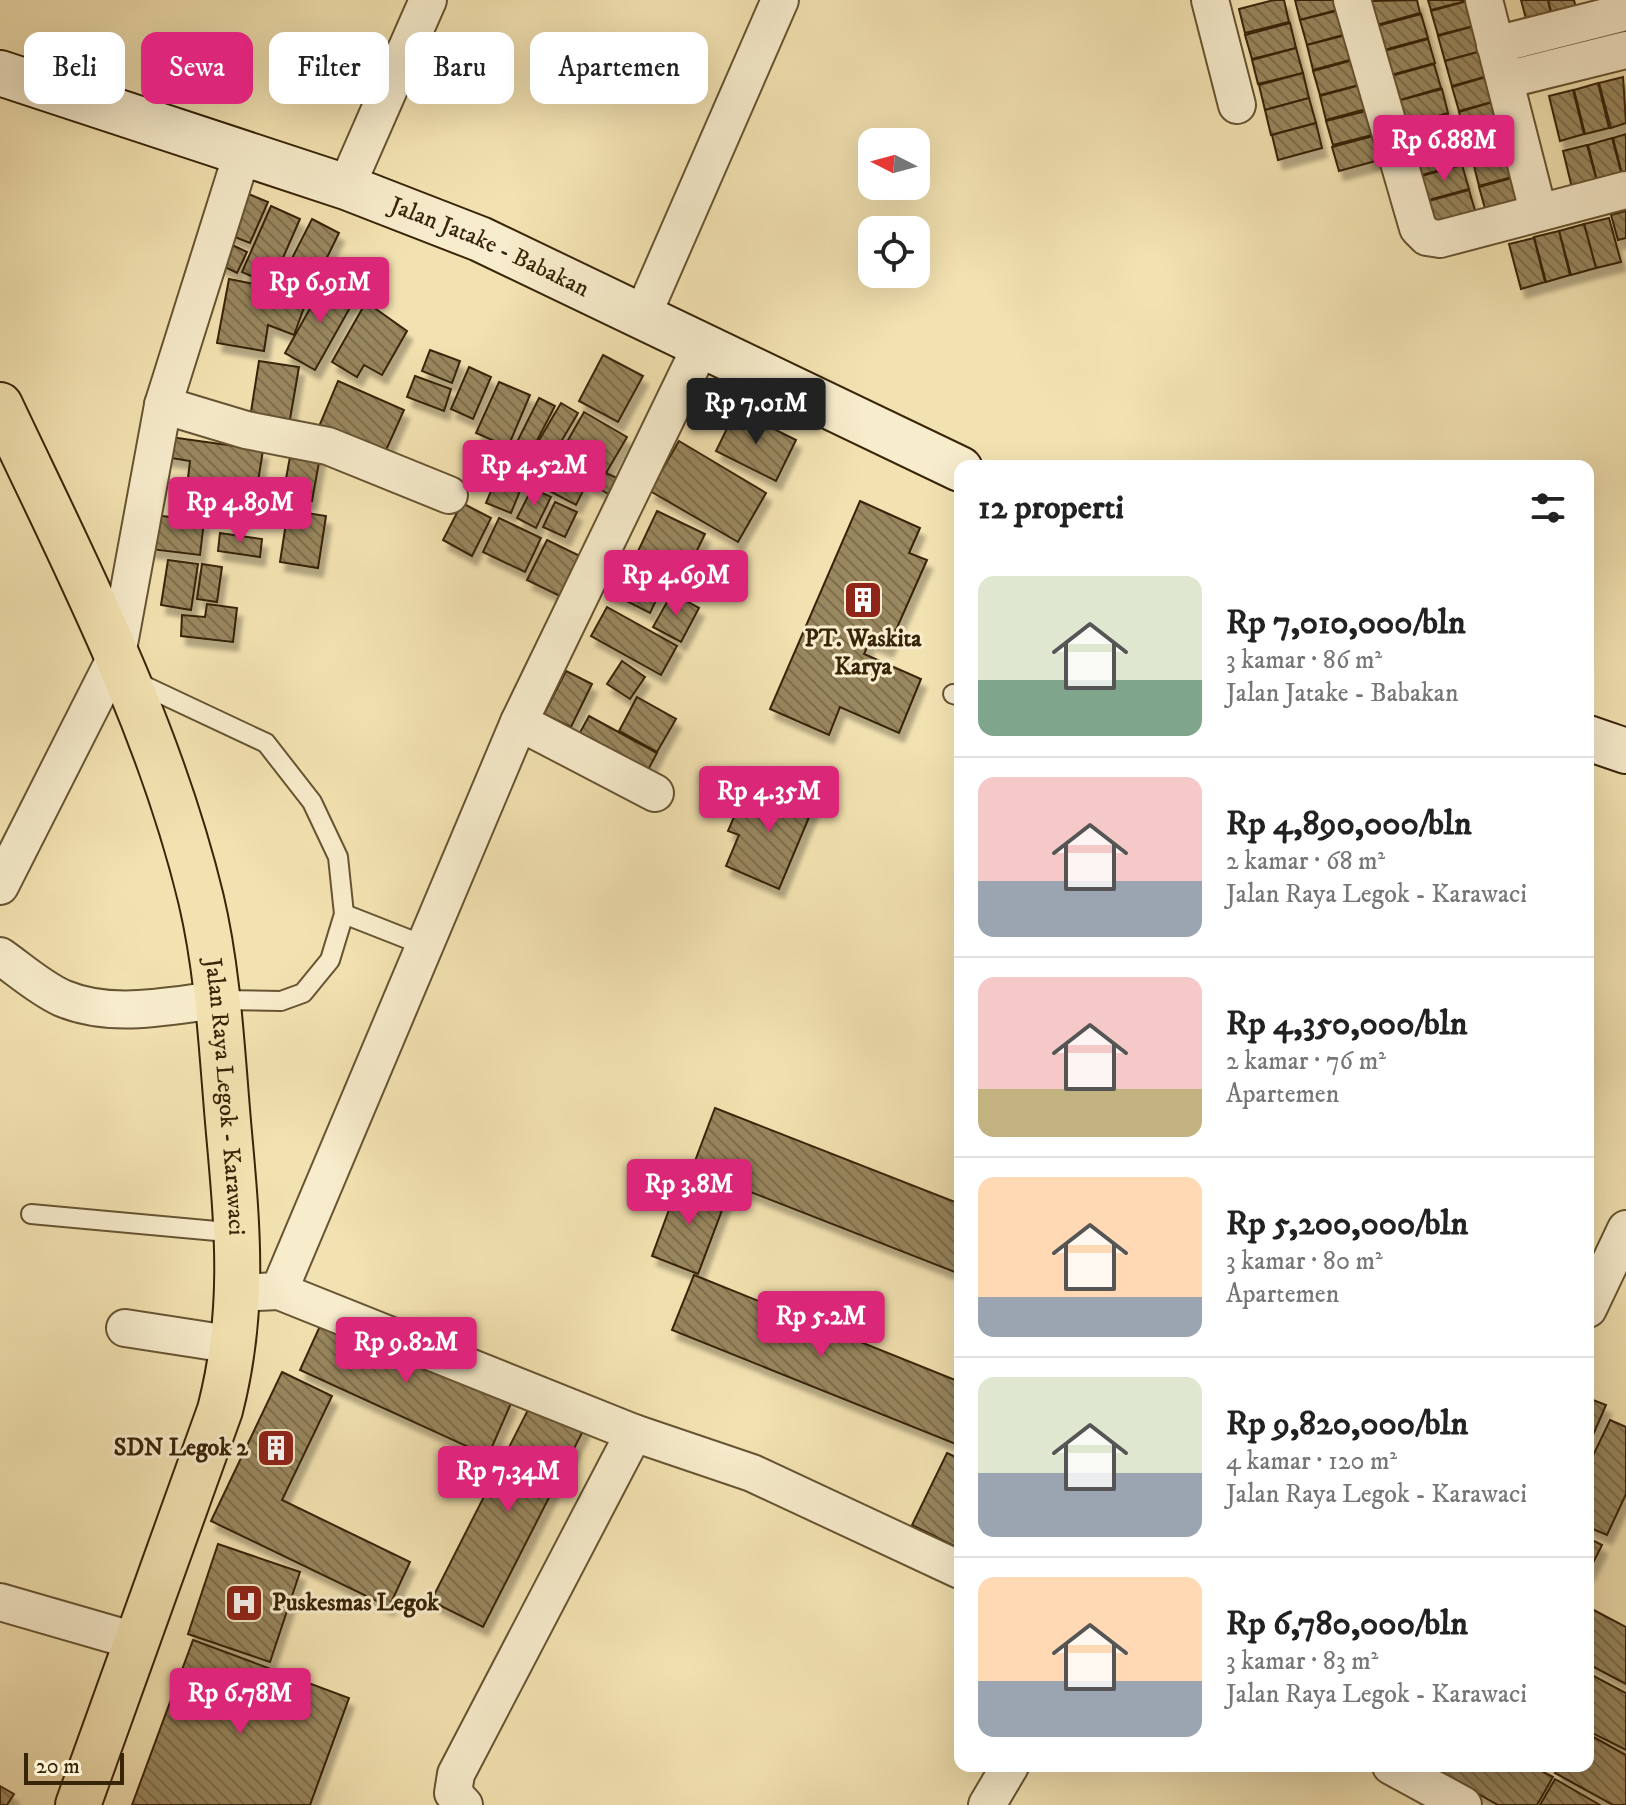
<!DOCTYPE html>
<html lang="id">
<meta charset="utf-8">
<style>
:root{--surface:#fff;--page:#f6f6f6;--text:#222;--muted:#767676;--line:#e0e0e0;--accent:#db2777}
body{margin:0;font-family:"IM FELL DW Pica",serif;background:var(--page);color:var(--text);height:100vh;display:flex;flex-direction:column;font-size:30px;white-space:nowrap}
*{box-sizing:border-box;margin:0}
p{font-size:26px;color:var(--muted)}
.icon{flex:none;width:44px;height:44px;fill:none;stroke:currentColor;stroke-width:2;stroke-linecap:round;stroke-linejoin:round}
.map{position:relative;flex:1;overflow:hidden}
.details{position:absolute;left:954px;top:460px;width:640px;height:1312px;display:flex;flex-direction:column;background:var(--surface);border-radius:16px;box-shadow:0 8px 32px #0002}
.details>*{flex:none}
.guide{position:absolute;left:24px;top:32px;width:760px;height:72px;display:flex;gap:16px}
.needle{width:52px;rotate:276deg}
.tools{position:absolute;left:858px;top:128px;display:grid;gap:16px}
.tools a{display:grid;place-items:center;width:72px;height:72px;border-radius:16px;background:var(--surface);box-shadow:0 8px 32px #0002;font-size:40px}
.scale{position:absolute;left:24px;bottom:20px;width:100px;box-sizing:border-box;padding-left:8px;border:4px solid #382407;border-top:0;font-size:22px;line-height:28px;white-space:nowrap;color:#382407;-webkit-text-stroke:6px #f7eccc;paint-order:stroke}
.price{position:absolute;translate:-50% -68px;padding:0 18px;border-radius:8px;background:var(--accent);color:#fff;font-size:26px;line-height:52px;filter:drop-shadow(0 2px 4px #0008)}
.price::after{content:'';position:absolute;left:50%;top:48px;width:24px;height:18px;margin-left:-12px;background:inherit;clip-path:polygon(0 0,100% 0,50% 100%)}
.price.on{background:#222;color:#fff}
ul{padding:0;list-style:none}
li{display:flex;align-items:center;gap:24px;height:200px;padding:0 24px}
li+li{border-top:2px solid var(--line)}
li span{display:grid;place-items:center;flex:none;width:224px;height:160px;border-radius:16px;color:#555}
li>.icon{margin-inline-start:auto}
span .icon{width:96px;height:96px;fill:#fffc;stroke-width:1}
li b{font-size:34px}
h2{display:flex;justify-content:space-between;align-items:center;height:96px;padding:0 24px;font-size:34px}
.chip{padding:0 28px;border-radius:16px;background:var(--surface);box-shadow:0 8px 32px #0002;font-size:28px;line-height:72px}
.chip.on{background:var(--accent);color:#fff}
.map>svg:first-child{display:block}
.building{fill:url(#building-back-hatch);stroke:#382407;stroke-width:2;filter:url(#shadow)}
.lines{fill:none;stroke-linecap:round;stroke-linejoin:round}
.service-casing{stroke:#675432;stroke-width:22}
.minor-casing{stroke:#675432;stroke-width:40}
.secondary-casing{stroke:#382407;stroke-width:48}
.primary-casing{stroke:#382407;stroke-width:48}
.service{stroke:#f7eccc;stroke-width:18}
.minor{stroke:#f7eccc;stroke-width:36}
.secondary{stroke:#f7eccc;stroke-width:44}
.primary{stroke:#f3e2b1;stroke-width:44}
.labels{text-anchor:middle;dominant-baseline:central;stroke-width:6;stroke-linejoin:round;paint-order:stroke}
.street-label{font-size:24px;fill:#382407;stroke:#f7eccc}
.poi-label{font-size:24px;font-weight:bold;fill:#382407;stroke:#f7eccc}
</style>
<div class="map">
<svg width="1626" height="1805" viewBox="0 0 1626 1805">
<defs>
<pattern id="building-back-hatch" width="6" height="6" patternUnits="userSpaceOnUse" patternTransform="scale(2)"><rect width="6" height="6" fill="#99875f"/><path d="M-1 5l2 2M0 0l6 6M5-1l2 2" fill="none" stroke="#7e6e4c"/></pattern>
<filter id="shadow"><feDropShadow dx="5" dy="9" stdDeviation="2" flood-color="#0004"/></filter>
</defs>
<rect width="100%" height="100%" fill="#f3e2b1"/>
<filter id="stains"><feTurbulence type="fractalNoise" baseFrequency=".0025" numOctaves="4"/><feColorMatrix values="0 0 0 0 .2 0 0 0 0 .09 0 0 0 0 .02 0 0 0 .5 -.17"/></filter>
<radialGradient id="worn" r=".72"><stop offset=".6" stop-color="#630" stop-opacity="0"/><stop offset="1" stop-color="#630" stop-opacity=".3"/></radialGradient>
<g class="building">
<path d="M1274,0h10l5,22 -44,11 -6,-24z"/>
<path d="M1295,0h47l2,8 -44,12z"/>
<path d="M1417,0l3,13 -43,12 -7,-24z"/>
<path d="M1428,0h42l-39,10z"/>
<path d="M1471,0l11,24 -44,11 -7,-24z"/>
<path d="M1521,0h27l4,19 -24,7z"/>
<path d="M1548,0h26l3,12 -24,7z"/>
<path d="M1344,9l6,24 -43,12 -7,-25z"/>
<path d="M1421,14l7,24 -44,12 -7,-24z"/>
<path d="M1290,23l6,25 -44,11 -7,-24z"/>
<path d="M1482,24l7,25 -44,12 -7,-25z"/>
<path d="M1350,34l7,24 -44,12 -6,-25z"/>
<path d="M1428,39l7,24 -44,12 -7,-24z"/>
<path d="M1296,48l7,25 -45,11 -6,-24z"/>
<path d="M1489,49l6,25 -43,12 -7,-25z"/>
<path d="M1357,59l6,25 -43,11 -7,-24z"/>
<path d="M1434,64l7,24 -44,13 -6,-25z"/>
<path d="M1303,73l6,25 -44,12 -6,-25z"/>
<path d="M1496,74l7,25 -44,12 -7,-24z"/>
<path d="M1623,77l3,46 -15,5 -12,-45z"/>
<path d="M1598,83l11,45 -24,6 -11,-44z"/>
<path d="M1364,84l6,24 -44,12 -6,-24z"/>
<path d="M1442,89l6,24 -44,13 -7,-25z"/>
<path d="M1573,90l11,44 -24,7 -11,-45z"/>
<path d="M1309,98l7,25 -45,12 -6,-25z"/>
<path d="M1503,99l6,25 -43,12 -7,-24z"/>
<path d="M1370,110l6,24 -43,11 -7,-24z"/>
<path d="M1448,115l7,24 -44,12 -6,-25z"/>
<path d="M1316,123l6,25 -44,12 -6,-25z"/>
<path d="M1510,125l6,24 -44,12 -7,-24z"/>
<path d="M1626,134v48h-2l-11,-44z"/>
<path d="M1377,135l6,24 -44,12 -7,-24z"/>
<path d="M1612,138l12,45 -25,6 -11,-44z"/>
<path d="M1455,140l7,24 -44,12 -7,-24z"/>
<path d="M1587,145l12,44 -25,7 -11,-45z"/>
<path d="M1517,150l6,24 -44,12 -6,-24z"/>
<path d="M1462,165l7,24 -44,12 -7,-24z"/>
<path d="M1523,175l7,24 -44,13 -7,-25z"/>
<path d="M1469,190l7,24 -44,13 -7,-25z"/>
<path d="M246,193l22,9 -18,41 -23,-9z"/>
<path d="M271,206l29,13 -29,66 -29,-13z"/>
<path d="M1626,211v27l-8,2 -7,-25z"/>
<path d="M1609,218l12,44 -25,6 -12,-44z"/>
<path d="M312,219l27,14 -28,57 -28,-14z"/>
<path d="M1584,224l12,44 -25,7 -12,-44z"/>
<path d="M1559,231l11,44 -24,7 -12,-45z"/>
<path d="M1534,238l11,44 -24,7 -12,-45z"/>
<path d="M228,243l19,9 -10,21 -20,-10z"/>
<path d="M229,279l46,9 5,-5 29,11 -15,41 -26,-10 -4,26 -47,-8z"/>
<path d="M326,280l30,17 -41,73 -30,-17z"/>
<path d="M366,302l41,29 -25,44 -18,-10 -7,12 -25,-15z"/>
<path d="M430,350l30,11 -8,22 -30,-12z"/>
<path d="M603,355l40,21 -25,46 -39,-21z"/>
<path d="M259,361l40,6 -10,58 -39,-7z"/>
<path d="M469,367l22,10 -18,42 -22,-10z"/>
<path d="M415,376l36,13 -7,22 -37,-14z"/>
<path d="M338,381l66,29 -21,47 -65,-28z"/>
<path d="M499,382l31,13 -22,52 -32,-14z"/>
<path d="M539,398l16,8 -23,44 -15,-8z"/>
<path d="M561,403l17,10 -23,39 -17,-10z"/>
<path d="M736,410l60,30 -20,41 -60,-30z"/>
<path d="M584,412l43,25 -21,36 13,6 -9,16 -55,-32z"/>
<path d="M163,436l100,14 -9,57 -34,-5 3,-18 -35,-6 2,-17 -31,-5z"/>
<path d="M679,441l87,52 -28,49 -88,-51z"/>
<path d="M292,446l29,5 -9,50 -29,-6z"/>
<path d="M507,453l24,11 -20,49 -25,-10z"/>
<path d="M551,469l34,18 -9,18 -34,-18z"/>
<path d="M532,488l19,9 -15,31 -19,-10z"/>
<path d="M860,501l60,27 -11,25 18,7 -39,88 -18,-7 -6,13 57,25 -22,54 -59,-26 -11,28 -59,-26z"/>
<path d="M555,502l22,10 -12,25 -22,-10z"/>
<path d="M462,503l29,15 -19,38 -29,-16z"/>
<path d="M288,510l38,6 -8,52 -38,-6z"/>
<path d="M657,511l48,23 -27,55 -47,-23z"/>
<path d="M154,515l50,6 -4,34 -50,-6z"/>
<path d="M499,518l42,20 -16,34 -42,-20z"/>
<path d="M220,533l42,6 -2,18 -42,-6z"/>
<path d="M547,540l39,19 -20,40 -39,-19z"/>
<path d="M168,560l30,4 -7,46 -30,-5z"/>
<path d="M202,564l20,3 -5,35 -20,-3z"/>
<path d="M618,568l43,22 -11,23 -43,-22z"/>
<path d="M672,593l27,15 -18,34 -28,-15z"/>
<path d="M207,604l30,4 -4,34 -52,-6 1,-21 23,2z"/>
<path d="M607,607l70,39 -16,29 -70,-39z"/>
<path d="M622,661l23,16 -15,22 -23,-15z"/>
<path d="M566,671l26,13 -21,43 -27,-13z"/>
<path d="M637,697l39,22 -19,33 -38,-21z"/>
<path d="M589,716l68,37 -17,32 -68,-38z"/>
<path d="M762,780l53,23 -36,86 -53,-23 13,-31 -11,-4 8,-19 10,4z"/>
<path d="M715,1108l245,96v70l-268,-105z"/>
<path d="M680,1180l47,17 -29,77 -46,-18z"/>
<path d="M694,1275l266,107v67l-4,-5 -284,-114z"/>
<path d="M325,1315l187,86 -24,55 -188,-86z"/>
<path d="M282,1372l50,24 -50,104 128,62 -21,45 -178,-86z"/>
<path d="M1588,1398l18,7 -16,37h-2z"/>
<path d="M533,1400l52,27 -102,200 -52,-26z"/>
<path d="M1610,1420l16,7v67l-19,41 -19,-8v-61z"/>
<path d="M947,1453l13,6v90l-48,-24z"/>
<path d="M1588,1538l14,7 -14,28z"/>
<path d="M218,1544l82,28 -30,90 -82,-28z"/>
<path d="M1588,1607l38,20v57l-38,-20z"/>
<path d="M193,1640l156,58 -39,107h-178z"/>
<path d="M1588,1673l38,20v57l-38,-19z"/>
<path d="M1588,1734l38,21v50h-13l-58,-32 4,-7h29z"/>
<path d="M1429,1766h103l21,11 -16,28h-39z"/>
<path d="M1555,1779l45,26h-60z"/>
<path d="M0,1786l14,8 -7,11h-7z"/>
</g>
<g class="lines">
<defs>
<g id="service">
<path d="M134,681l132,62 46,59 26,55 6,57 -14,46 -27,33 -22,8 -64,-1"/>
<path d="M953,694l7,2"/>
<path d="M344,914l79,31"/>
<path d="M31,1214l207,19"/>
</g>
<g id="minor">
<path d="M1210,0l27,105"/>
<path d="M1352,0l66,228 9,9 13,2 186,-49"/>
<path d="M1484,0l54,211"/>
<path d="M1495,45l131,-33"/>
<path d="M1505,80l121,-30"/>
<path d="M346,187l82,-187"/>
<path d="M643,314l137,-314"/>
<path d="M163,405l83,25 82,16 121,49"/>
<path d="M519,722l136,71"/>
<path d="M0,886l117,-231 46,-250 80,-254"/>
<path d="M0,956c20,14 40,32 62,42 50,21 104,8 155,2"/>
<path d="M279,1291l240,-569 183,-378"/>
<path d="M257,1292l22,-1 355,142 118,40 208,97"/>
<path d="M1588,1309l38,-80"/>
<path d="M125,1328l110,17"/>
<path d="M0,1602l135,39"/>
<path d="M1391,1766l72,39"/>
<path d="M464,1805l-11,-12 3,-19 178,-341"/>
<path d="M987,1805l23,-39"/>
</g>
<g id="secondary">
<path id="s1" d="M0,73l346,114 134,52 480,230"/>
<path d="M1588,738l38,13"/>
</g>
<g id="primary">
<path id="s2" d="M0,405c76,161 159,320 201,494 18,76 21,157 28,234 9,99 16,180 -9,277l-142,395"/>
</g>
</defs>
<use href="#service" class="service-casing"/>
<use href="#minor" class="minor-casing"/>
<use href="#secondary" class="secondary-casing"/>
<use href="#primary" class="primary-casing"/>
<use href="#service" class="service"/>
<use href="#minor" class="minor"/>
<use href="#secondary" class="secondary"/>
<use href="#primary" class="primary"/>
</g>
<defs>
<symbol id="building-square" viewBox="-11 -11 22 22"><rect x="-9" y="-9" width="18" height="18" rx="4" fill="#8f2418" stroke="#f7eccc"/><path d="M-4-6H4V6H1V3H-1V6H-4ZM-2.5-4.3h1.7v1.8h-1.7ZM.8-4.3h1.7v1.8H.8ZM-2.5-1h1.7V.8h-1.7ZM.8-1h1.7V.8H.8Z" fill="#fff"/></symbol>
<symbol id="hospital-square" viewBox="-11 -11 22 22"><rect x="-9" y="-9" width="18" height="18" rx="4" fill="#8f2418" stroke="#f7eccc"/><path d="M-5-5h3v3.5h4V-5h3V5h-3V1.5h-4V5h-3Z" fill="#fff"/></symbol>
</defs>
<g fill-rule="evenodd">
<use href="#building-square" x="841" y="578" width="44" height="44"/>
<use href="#building-square" x="254" y="1426" width="44" height="44"/>
<use href="#hospital-square" x="222" y="1581" width="44" height="44"/>
</g>
<g class="labels">
<g class="street-label">
<text stroke="none"><textPath href="#s1" startOffset="520">Jalan Jatake - Babakan</textPath></text>
<text stroke="none"><textPath href="#s2" startOffset="734">Jalan Raya Legok - Karawaci</textPath></text>
</g>
<g class="poi-label">
<text x="863" y="639">PT. Waskita<tspan x="863" dy="28">Karya</tspan></text>
<text x="248" y="1448" text-anchor="end">SDN Legok 2</text>
<text x="272" y="1603" text-anchor="start">Puskesmas Legok</text>
</g>
</g>
<rect width="100%" height="100%" filter="url(#stains)"/>
<rect width="100%" height="100%" fill="url(#worn)"/>
</svg>
<div class="tools">
<a><svg class="needle" viewBox="-14 -14 28 28"><path d="M0-13l5 13h-10z" fill="#e53935"/><path d="M0 13l5-13h-10z" fill="#767676"/></svg></a>
<a><svg class="icon" aria-label="locate" viewBox="0 0 24 24"><circle cx="12" cy="12" r="6"/><path d="M12 2v4M12 18v4M2 12h4M18 12h4"/></svg></a>
</div>
<div class="scale">20 m</div>
<b class="price" style="left:1444px;top:183px">Rp 6.88M</b>
<b class="price" style="left:320px;top:325px">Rp 6.91M</b>
<b class="price on" style="left:756px;top:446px">Rp 7.01M</b>
<b class="price" style="left:534px;top:508px">Rp 4.52M</b>
<b class="price" style="left:240px;top:545px">Rp 4.89M</b>
<b class="price" style="left:676px;top:618px">Rp 4.69M</b>
<b class="price" style="left:769px;top:834px">Rp 4.35M</b>
<b class="price" style="left:689px;top:1227px">Rp 3.8M</b>
<b class="price" style="left:821px;top:1359px">Rp 5.2M</b>
<b class="price" style="left:406px;top:1385px">Rp 9.82M</b>
<b class="price" style="left:508px;top:1514px">Rp 7.34M</b>
<b class="price" style="left:240px;top:1736px">Rp 6.78M</b>
<div class="guide">
<a class="chip">Beli</a>
<a class="chip on">Sewa</a>
<a class="chip">Filter</a>
<a class="chip">Baru</a>
<a class="chip">Apartemen</a>
</div>
<section class="details">
<h2>12 properti<svg class="icon" aria-label="filters" viewBox="0 0 24 24"><path d="M4 7h16M4 17h16"/><circle cx="9" cy="7" r="2"/><circle cx="15" cy="17" r="2"/></svg></h2>
<ul>
<li><span style="background:linear-gradient(#dfe7d0 65%,#7fa58c 0)"><svg class="icon" aria-label="home" viewBox="0 0 24 24"><path d="M3 11l9-7 9 7M6 9v11h12V9"/></svg></span><div><b>Rp 7,010,000/bln</b><p>3 kamar · 86 m²</p><p>Jalan Jatake - Babakan</p></div></li>
<li><span style="background:linear-gradient(#f6c9c9 65%,#9aa5b1 0)"><svg class="icon" aria-label="home" viewBox="0 0 24 24"><path d="M3 11l9-7 9 7M6 9v11h12V9"/></svg></span><div><b>Rp 4,890,000/bln</b><p>2 kamar · 68 m²</p><p>Jalan Raya Legok - Karawaci</p></div></li>
<li><span style="background:linear-gradient(#f6c9c9 70%,#c2b280 0)"><svg class="icon" aria-label="home" viewBox="0 0 24 24"><path d="M3 11l9-7 9 7M6 9v11h12V9"/></svg></span><div><b>Rp 4,350,000/bln</b><p>2 kamar · 76 m²</p><p>Apartemen</p></div></li>
<li><span style="background:linear-gradient(#ffd9b3 75%,#9aa5b1 0)"><svg class="icon" aria-label="home" viewBox="0 0 24 24"><path d="M3 11l9-7 9 7M6 9v11h12V9"/></svg></span><div><b>Rp 5,200,000/bln</b><p>3 kamar · 80 m²</p><p>Apartemen</p></div></li>
<li><span style="background:linear-gradient(#dfe7d0 60%,#9aa5b1 0)"><svg class="icon" aria-label="home" viewBox="0 0 24 24"><path d="M3 11l9-7 9 7M6 9v11h12V9"/></svg></span><div><b>Rp 9,820,000/bln</b><p>4 kamar · 120 m²</p><p>Jalan Raya Legok - Karawaci</p></div></li>
<li><span style="background:linear-gradient(#ffd9b3 65%,#9aa5b1 0)"><svg class="icon" aria-label="home" viewBox="0 0 24 24"><path d="M3 11l9-7 9 7M6 9v11h12V9"/></svg></span><div><b>Rp 6,780,000/bln</b><p>3 kamar · 83 m²</p><p>Jalan Raya Legok - Karawaci</p></div></li>
</ul>
</section>
</div>
